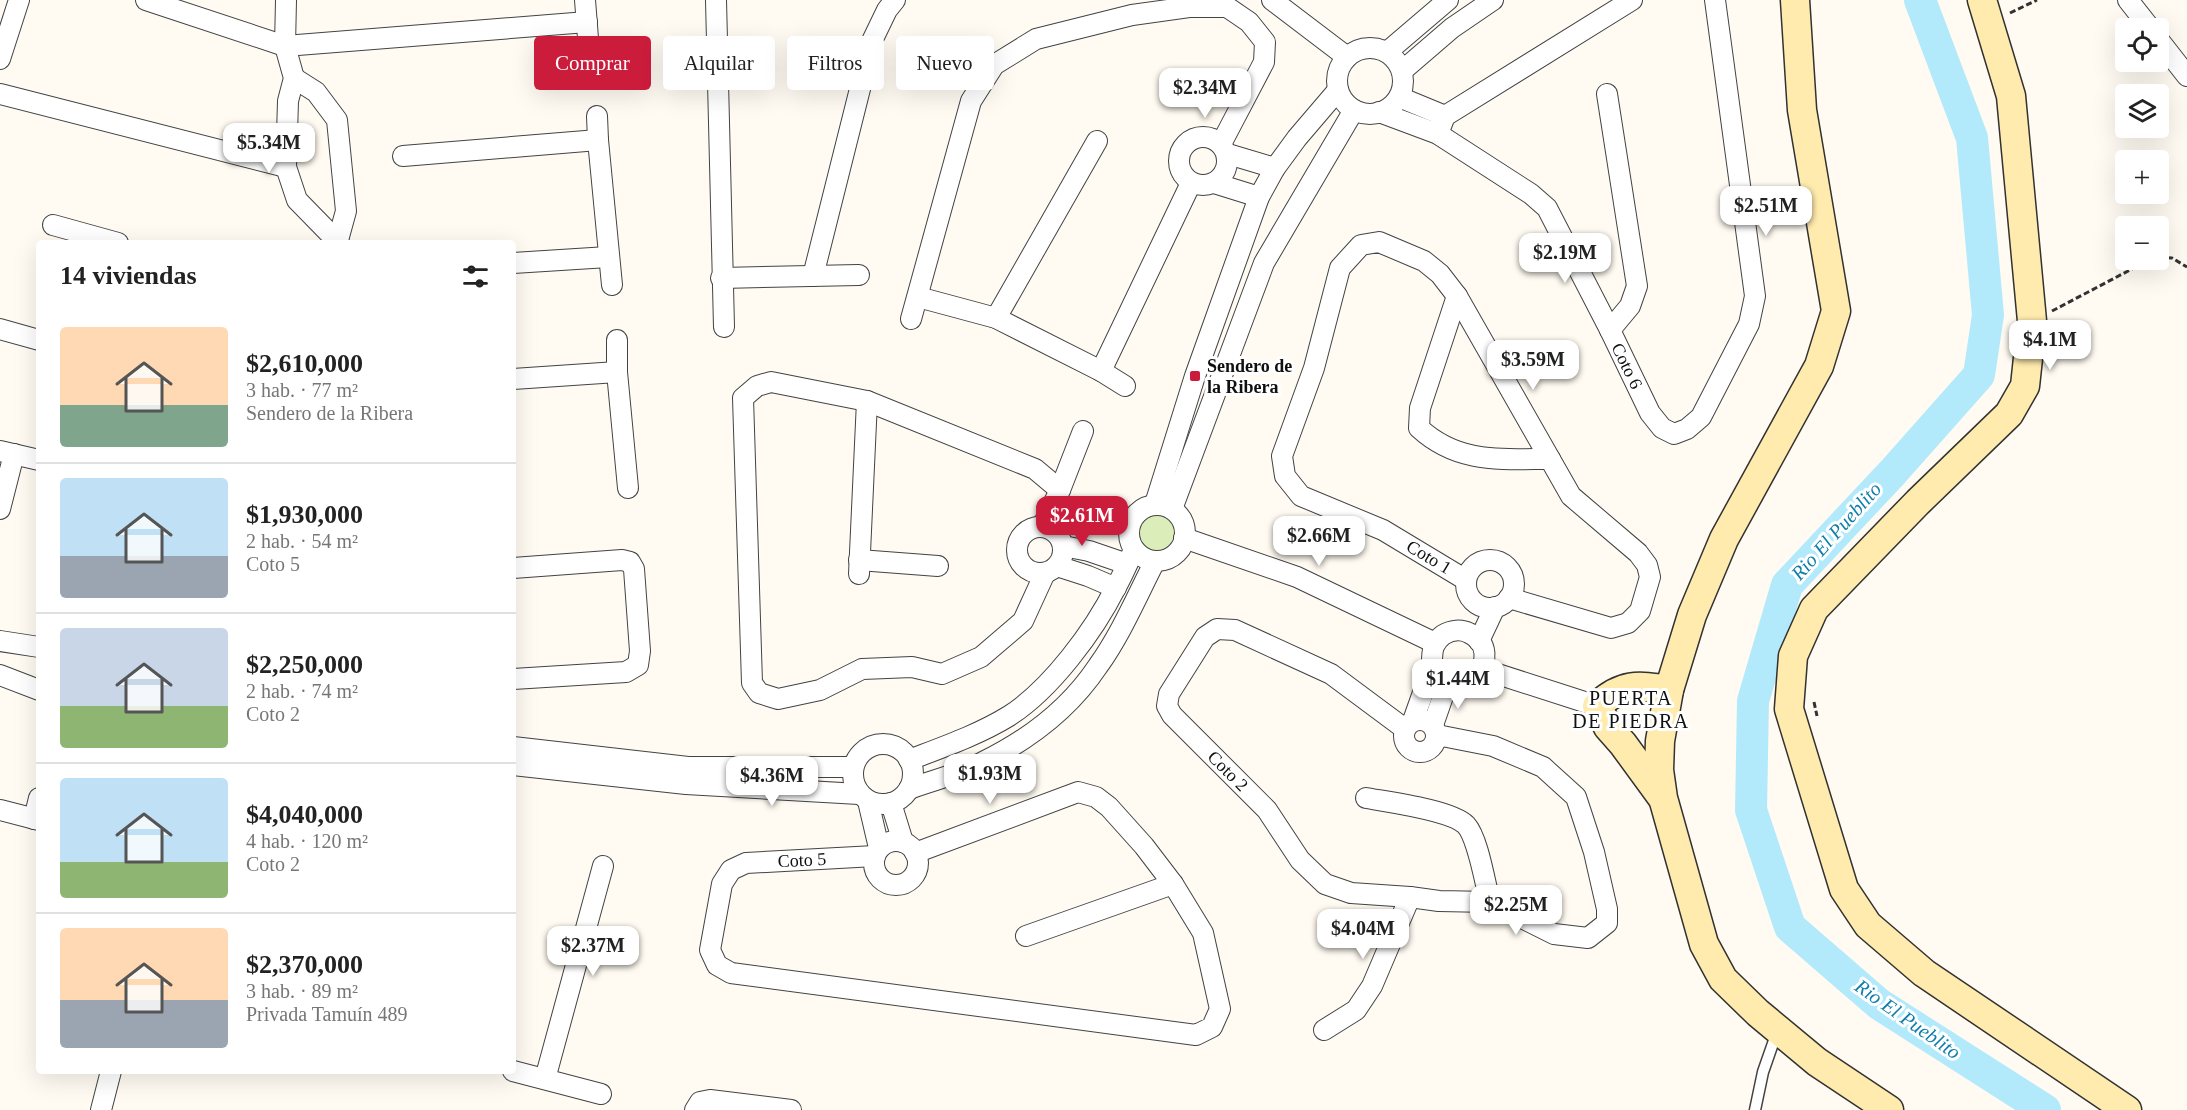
<!DOCTYPE html>
<html lang="es">
<meta charset="utf-8">
<style>
:root{--surface:#fff;--page:#f6f6f6;--text:#222;--muted:#767676;--line:#e0e0e0;--accent:#cb1c3c}
body{margin:0;font-family:Georgia,serif;background:var(--page);color:var(--text);height:100vh;display:flex;flex-direction:column;font-size:22px;white-space:nowrap}
*{box-sizing:border-box;margin:0}
p{font-size:20px;color:var(--muted)}
.icon{flex:none;width:33px;height:33px;fill:none;stroke:currentColor;stroke-width:2;stroke-linecap:round;stroke-linejoin:round}
.map{position:relative;flex:1;overflow:hidden}
.sheet{position:absolute;left:36px;top:240px;width:480px;height:834px;display:flex;flex-direction:column;background:var(--surface);border-radius:6px;box-shadow:0 6px 24px #0002}
.sheet>*{flex:none}
.banner{position:absolute;left:534px;top:36px;width:570px;height:54px;display:flex;gap:12px}
.buttons{position:absolute;left:2115px;top:18px;display:grid;gap:12px}
.buttons a{display:grid;place-items:center;width:54px;height:54px;border-radius:6px;background:var(--surface);box-shadow:0 6px 24px #0002;font-size:30px}
.price{position:absolute;translate:-50% -51px;padding:0 14px;border-radius:12px;background:#fff;color:#222;font-size:20px;line-height:39px;filter:drop-shadow(0 2px 3px #0008)}
.price::after{content:'';position:absolute;left:50%;top:36px;width:18px;height:14px;margin-left:-9px;background:inherit;clip-path:polygon(0 0,100% 0,50% 100%)}
.price.active{background:var(--accent);color:#fff}
ul{padding:0;list-style:none}
li{display:flex;align-items:center;gap:18px;height:150px;padding:0 24px}
li+li{border-top:2px solid var(--line)}
li span{display:grid;place-items:center;flex:none;width:168px;height:120px;border-radius:6px;color:#555}
li>.icon{margin-inline-start:auto}
span .icon{width:72px;height:72px;fill:#fffc;stroke-width:1}
li b{font-size:26px}
h2{display:flex;justify-content:space-between;align-items:center;height:72px;padding:0 24px;font-size:26px}
.pill{padding:0 21px;border-radius:6px;background:var(--surface);box-shadow:0 6px 24px #0002;font-size:21px;line-height:54px}
.pill.active{background:var(--accent);color:#fff}
.map>svg:first-child{display:block}
.green{fill:#dbedb8}
.lines{fill:none;stroke-linecap:round;stroke-linejoin:round}
.river{stroke:#b3eafb;stroke-width:32}
.lane-casing{stroke:#434343;stroke-width:13}
.street-casing{stroke:#434343;stroke-width:22}
.secondary-casing{stroke:#323232;stroke-width:31}
.path{stroke:#323232;stroke-width:3;stroke-dasharray:6 3;stroke-linecap:butt}
.lane{stroke:#fff;stroke-width:10}
.street{stroke:#fff;stroke-width:20}
.secondary{stroke:#ffebad;stroke-width:28}
.poi-dot{fill:#cb1c3c;stroke:#fff;stroke-width:2}
.labels{text-anchor:middle;dominant-baseline:central;stroke-width:6;stroke-linejoin:round;paint-order:stroke}
.poi-label{font-size:18px;font-weight:bold;fill:#101010;stroke:#fff;text-anchor:start}
.street-label{font-size:18px;fill:#101010;stroke:#fff}
.water-label{font-size:20px;font-style:italic;fill:#0e7dac;stroke:#fff}
.neighbourhood-label{font-size:20px;letter-spacing:1.5px;fill:#101010;stroke:#fff}
</style>
<div class="map">
<svg width="2187" height="1110" viewBox="0 0 2187 1110">
<rect width="100%" height="100%" fill="#fffbf2"/>
<circle class="green" cx="1156" cy="533" r="28"/>
<g class="lines">
<path class="river" d="M1920,0l52,138 16,177 -9,60 -86,97 -106,113 -34,116 -2,109 39,117 89,77 166,106"/>
<defs>
<path id="lane" d="M1755,1110l8,-38 14,-40"/>
<g id="street">
<path d="M146,0l139,46 302,-24"/>
<path d="M286,0l-1,46 9,32 -6,23 -2,66 11,33 42,43"/>
<path d="M585,0l4,51"/>
<path d="M716,0l8,327"/>
<path d="M1272,0l75,57"/>
<path d="M2128,0l22,28"/>
<path d="M2158,39l29,37"/>
<circle cx="1370" cy="81" r="33"/>
<path d="M1387,52l61,-52"/>
<path d="M0,59l19,-59"/>
<path d="M1402,71l50,-43 41,-28"/>
<path d="M294,78l22,14 21,28 9,91 -8,29"/>
<path d="M0,94l286,73"/>
<path d="M1607,94l30,192 -7,20 -20,24"/>
<path d="M1399,97l46,19"/>
<path d="M1379,112l59,22 93,60 16,14 63,122 40,83 12,15 12,6 13,-5 14,-12 48,-93 6,-28 -40,-296"/>
<path d="M597,116l1,24 14,145"/>
<path d="M1438,134l7,-18 187,-116"/>
<circle cx="1203" cy="161" r="24"/>
<path d="M1228,154l47,14"/>
<path d="M403,156l195,-16"/>
<path d="M1214,183l45,14"/>
<path d="M53,225l65,18"/>
<path d="M513,263l95,-6"/>
<path d="M813,276l59,-235 15,-31 8,-10"/>
<path d="M721,278l138,-3"/>
<path d="M1457,296l-37,112 -1,20c39,36 82,31 131,31"/>
<path d="M918,297l78,21 105,53 24,15"/>
<path d="M996,318l101,-177"/>
<path d="M911,319l60,-218 23,-36 42,-26 96,-24 57,-8h38l22,15 16,20 -1,20 -43,82"/>
<path d="M0,329l39,11"/>
<path d="M617,340v32l11,116"/>
<path d="M1101,371l90,-188"/>
<path d="M513,379l104,-7"/>
<path d="M0,451l39,9"/>
<path d="M1155,504l40,-128 64,-179 16,-29 22,-30 41,-48"/>
<circle cx="1157" cy="533" r="28"/>
<path d="M0,509l14,-55"/>
<path d="M1172,509l92,-246 90,-153"/>
<circle cx="1040" cy="550" r="23"/>
<path d="M1042,527l18,-37 23,-59"/>
<path d="M1184,538l113,39 138,66"/>
<path d="M1063,546l26,5 38,13"/>
<path d="M859,560l79,6"/>
<circle cx="1490" cy="584" r="24"/>
<path d="M1057,566l31,10 28,12"/>
<path d="M513,568l109,-8 8,2 4,7 6,82 -2,14 -12,7 -113,7"/>
<path d="M1045,573l-22,48 -42,36 -39,17 -30,-7 -50,2 -42,21 -42,9 -19,-6 -7,-10 -9,-285 14,-12 14,-4 96,19 168,68 25,21"/>
<path d="M859,574l8,-173"/>
<path d="M1466,580l-83,-50 -82,-34 -16,-20 -3,-20 32,-88 26,-100 21,-23 18,-3 45,19 16,13 17,22 114,200 67,57 9,12 3,12 -10,34 -12,12 -17,5 -102,-30"/>
<path d="M0,641l39,6"/>
<path d="M1479,641l16,-34"/>
<path d="M1482,669l115,37"/>
<path d="M0,675l39,15"/>
<circle cx="1420" cy="736" r="16"/>
<path d="M1413,721c6,-18 13,-35 18,-53 2,-8 0,-14 3,-22 2,-4 5,-8 9,-11 8,-5 18,-6 26,-2 41,19 -9,83 -37,32"/>
<path d="M1433,725l15,-43"/>
<path d="M1405,729l-74,-55 -96,-44 -18,-1 -12,8 -36,57 -2,12 5,9 95,95 33,50 25,24 26,9 59,4 29,4 51,1 64,32 34,4 19,-15v-14l-13,-57 -18,-55 -33,-30 -50,-21 -56,-11"/>
<circle cx="883" cy="774" r="30"/>
<path d="M513,747l175,20h165"/>
<path d="M909,760c34,-13 69,-25 100,-44 42,-27 85,-85 107,-129 7,-12 12,-25 18,-37"/>
<path d="M513,765l173,19 173,10"/>
<path d="M909,789c24,-9 51,-15 74,-27 45,-22 87,-54 115,-96 23,-32 39,-70 57,-105"/>
<path d="M1366,798c22,4 85,12 100,27 12,13 19,58 24,77"/>
<path d="M868,801l11,47"/>
<path d="M891,803l12,39"/>
<path d="M0,810l39,10"/>
<path d="M34,819l5,-21"/>
<circle cx="896" cy="863" r="22"/>
<path d="M875,856l-129,7 -15,7 -9,14 -12,66 7,15 14,8 465,62 16,-8 8,-18 -17,-76 -30,-49 -29,-38 -35,-39 -13,-10 -18,-5 -163,61"/>
<path d="M1026,936l147,-52"/>
<path d="M1324,1030l32,-20 16,-24 38,-89"/>
<path d="M513,1071l88,23"/>
<path d="M545,1079l58,-213"/>
<path d="M101,1110l10,-39"/>
<path d="M695,1110l5,-8 10,-2 81,10"/>
</g>
<g id="secondary">
<path d="M1795,0l7,110 34,201 -17,55 -95,173 -32,76 -23,75 -9,51 -1,29 4,28 41,146 19,35 35,34 59,49 72,48"/>
<path d="M1982,0l29,96 21,225 -7,65 -16,28 -91,88 -104,107 -21,47 -4,53 55,180 24,36 56,48 203,137"/>
<path d="M1661,796l-38,-52 -15,-17 -11,-21c25,-23 40,-21 72,-16"/>
</g>
</defs>
<use href="#lane" class="lane-casing"/>
<use href="#street" class="street-casing"/>
<use href="#secondary" class="secondary-casing"/>
<g class="path">
<path d="M2010,13l27,-13"/>
<path d="M2158,257l14,1 15,9"/>
<path d="M2052,311l97,-51"/>
<path d="M1814,702l3,14"/>
</g>
<use href="#lane" class="lane"/>
<use href="#street" class="street"/>
<use href="#secondary" class="secondary"/>
</g>
<rect class="poi-dot" x="1189" y="370" width="12" height="12" rx="3"/>
<g class="labels">
<g class="poi-label">
<text x="1207" y="366">Sendero de<tspan x="1207" dy="21">la Ribera</tspan></text>
</g>
<g class="street-label">
<text transform="translate(1627 366) rotate(64)">Coto 6</text>
<text transform="translate(1429 557) rotate(31)">Coto 1</text>
<text transform="translate(1228 771) rotate(45)">Coto 2</text>
<text transform="translate(802 860) rotate(-3)">Coto 5</text>
</g>
<g class="water-label">
<text transform="translate(1836 531) rotate(-48)">Rio El Pueblito</text>
<text transform="translate(1908 1019) rotate(35)">Rio El Pueblito</text>
</g>
<g class="neighbourhood-label">
<text x="1631" y="698">PUERTA<tspan x="1631" dy="23">DE PIEDRA</tspan></text>
</g>
</g>
</svg>
<div class="buttons">
<a><svg class="icon" aria-label="locate" viewBox="0 0 24 24"><circle cx="12" cy="12" r="6"/><path d="M12 2v4M12 18v4M2 12h4M18 12h4"/></svg></a>
<a><svg class="icon" aria-label="layers" viewBox="0 0 24 24"><path d="M12 4l9 5-9 5-9-5zM3 14l9 5 9-5"/></svg></a>
<a>+</a>
<a>−</a>
</div>
<b class="price" style="left:1205px;top:119px">$2.34M</b>
<b class="price" style="left:269px;top:174px">$5.34M</b>
<b class="price" style="left:1766px;top:237px">$2.51M</b>
<b class="price" style="left:1565px;top:284px">$2.19M</b>
<b class="price" style="left:2050px;top:371px">$4.1M</b>
<b class="price" style="left:1533px;top:391px">$3.59M</b>
<b class="price active" style="left:1082px;top:547px">$2.61M</b>
<b class="price" style="left:1319px;top:567px">$2.66M</b>
<b class="price" style="left:1458px;top:710px">$1.44M</b>
<b class="price" style="left:990px;top:805px">$1.93M</b>
<b class="price" style="left:772px;top:807px">$4.36M</b>
<b class="price" style="left:1516px;top:936px">$2.25M</b>
<b class="price" style="left:1363px;top:960px">$4.04M</b>
<b class="price" style="left:593px;top:977px">$2.37M</b>
<div class="banner">
<a class="pill active">Comprar</a>
<a class="pill">Alquilar</a>
<a class="pill">Filtros</a>
<a class="pill">Nuevo</a>
</div>
<section class="sheet">
<h2>14 viviendas<svg class="icon" aria-label="filters" viewBox="0 0 24 24"><path d="M4 7h16M4 17h16"/><circle cx="9" cy="7" r="2"/><circle cx="15" cy="17" r="2"/></svg></h2>
<ul>
<li><span style="background:linear-gradient(#ffd9b3 65%,#7fa58c 0)"><svg class="icon" aria-label="home" viewBox="0 0 24 24"><path d="M3 11l9-7 9 7M6 9v11h12V9"/></svg></span><div><b>$2,610,000</b><p>3 hab. · 77 m²</p><p>Sendero de la Ribera</p></div></li>
<li><span style="background:linear-gradient(#bfe0f5 65%,#9aa5b1 0)"><svg class="icon" aria-label="home" viewBox="0 0 24 24"><path d="M3 11l9-7 9 7M6 9v11h12V9"/></svg></span><div><b>$1,930,000</b><p>2 hab. · 54 m²</p><p>Coto 5</p></div></li>
<li><span style="background:linear-gradient(#c9d6e8 65%,#8fb573 0)"><svg class="icon" aria-label="home" viewBox="0 0 24 24"><path d="M3 11l9-7 9 7M6 9v11h12V9"/></svg></span><div><b>$2,250,000</b><p>2 hab. · 74 m²</p><p>Coto 2</p></div></li>
<li><span style="background:linear-gradient(#bfe0f5 70%,#8fb573 0)"><svg class="icon" aria-label="home" viewBox="0 0 24 24"><path d="M3 11l9-7 9 7M6 9v11h12V9"/></svg></span><div><b>$4,040,000</b><p>4 hab. · 120 m²</p><p>Coto 2</p></div></li>
<li><span style="background:linear-gradient(#ffd9b3 60%,#9aa5b1 0)"><svg class="icon" aria-label="home" viewBox="0 0 24 24"><path d="M3 11l9-7 9 7M6 9v11h12V9"/></svg></span><div><b>$2,370,000</b><p>3 hab. · 89 m²</p><p>Privada Tamuín 489</p></div></li>
</ul>
</section>
</div>
